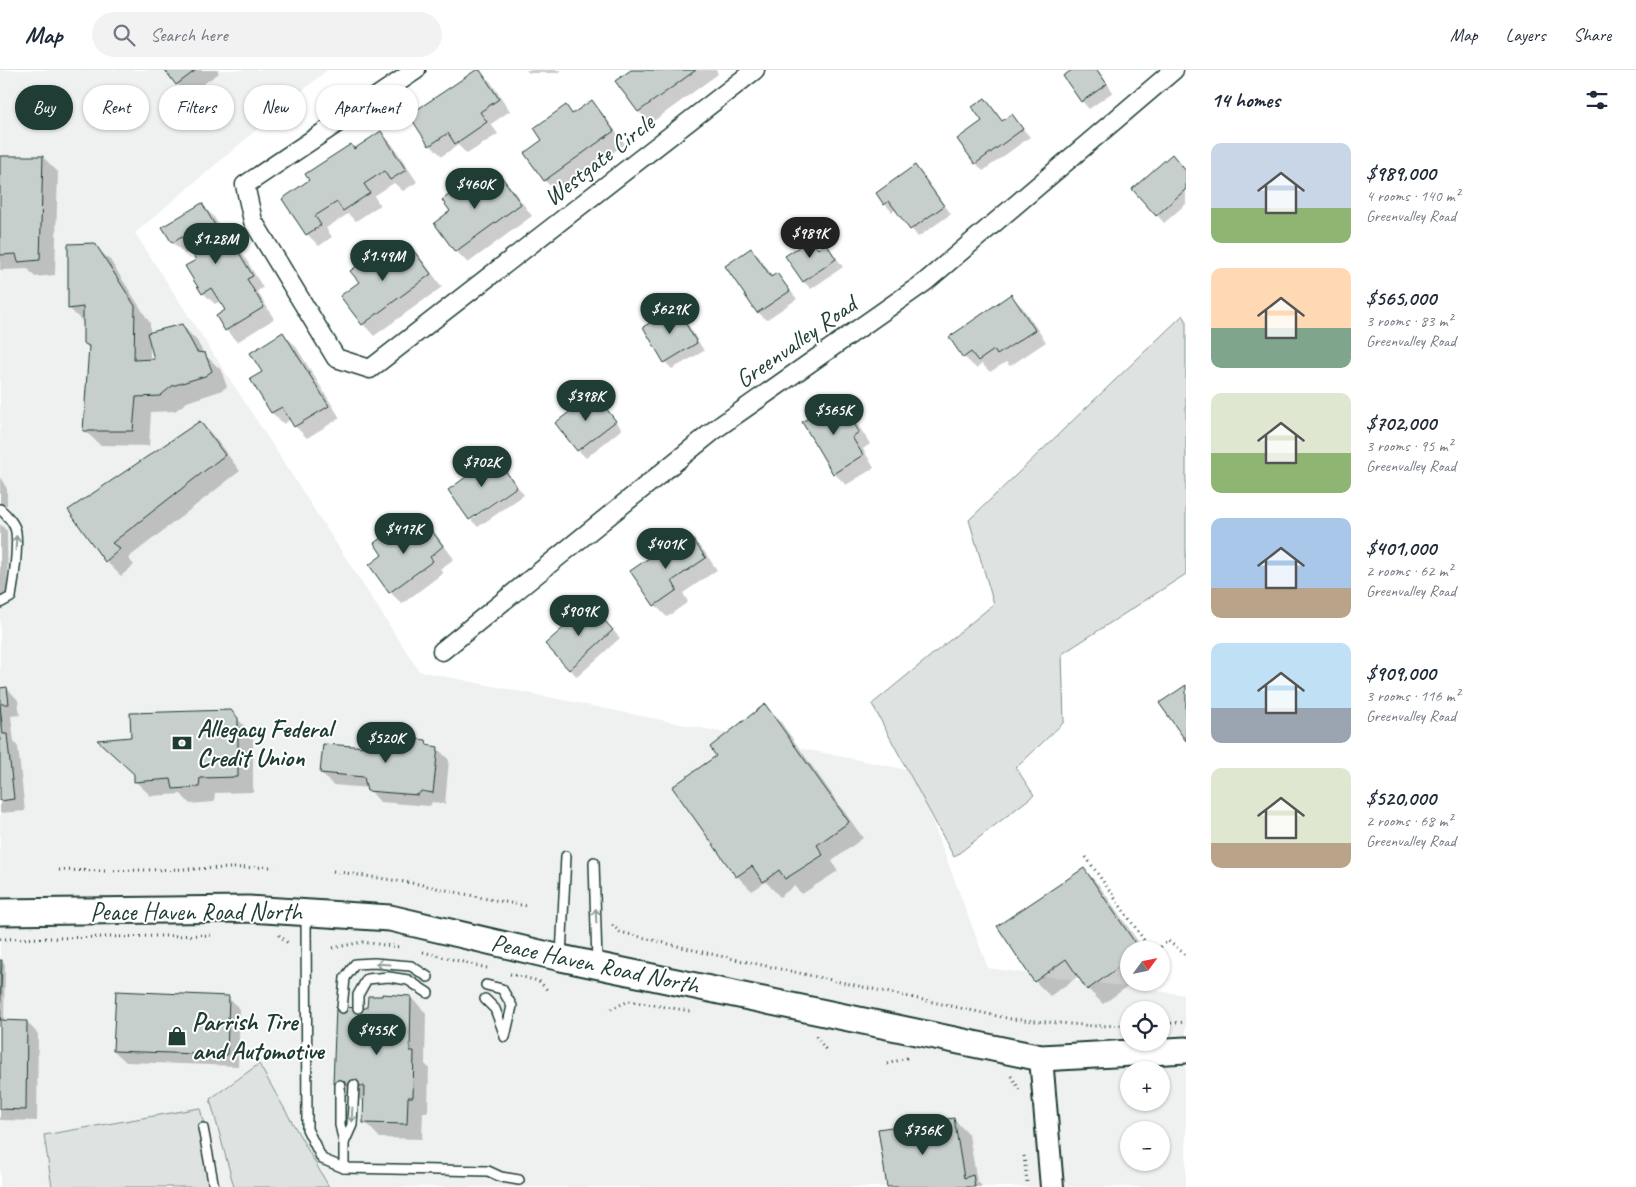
<!DOCTYPE html>
<meta charset="utf-8">
<style>
:root{--surface:#fff;--page:#f2f2f3;--text:#1f2937;--muted:#747a83;--line:#e0e1e3;--accent:#1f3d34}
body{margin:0;font-family:Caveat,sans-serif;background:var(--page);color:var(--text);height:100vh;display:flex;flex-direction:column;font-size:19px;white-space:nowrap}
*{box-sizing:border-box;margin:0}
p{font-size:16px;color:var(--muted)}
.icon{flex:none;width:28px;height:28px;fill:none;stroke:currentColor;stroke-width:2;stroke-linecap:round;stroke-linejoin:round}
.map{position:relative;flex:1;overflow:hidden}
.details{display:flex;flex-direction:column;background:var(--surface);width:450px}
.details>*{flex:none}
.hud{position:absolute;left:15px;top:15px;width:475px;height:45px;display:flex;gap:10px}
.needle{width:32px;rotate:57deg}
.buttons{position:absolute;left:1120px;top:871px;display:grid;gap:10px}
.buttons a{display:grid;place-items:center;width:50px;height:50px;border-radius:50%;background:var(--surface);box-shadow:0 1px 4px #0004;font-size:25px}
.price{position:absolute;translate:-50% -42px;padding:0 11px;border-radius:18px;background:var(--accent);color:#fff;font-size:16px;line-height:32px;filter:drop-shadow(0 1px 2px #0008)}
.price::after{content:'';position:absolute;left:50%;top:30px;width:15px;height:11px;margin-left:-8px;background:inherit;clip-path:polygon(0 0,100% 0,50% 100%)}
.price.selected{background:#222;color:#fff}
ul{padding:0;list-style:none}
li{display:flex;align-items:center;gap:15px;height:125px;padding:0 25px}
li span{display:grid;place-items:center;flex:none;width:140px;height:100px;border-radius:10px;color:#555}
li>.icon{margin-inline-start:auto}
span .icon{width:60px;height:60px;fill:#fffc;stroke-width:1}
li b{font-size:21px}
h2{display:flex;justify-content:space-between;align-items:center;height:60px;padding:0 25px;font-size:21px}
.chip{padding:0 18px;border-radius:22px;background:var(--surface);box-shadow:0 1px 4px #0004;font-size:18px;line-height:45px}
.chip.selected{background:var(--accent);color:#fff}
header{display:flex;align-items:center;gap:30px;box-sizing:border-box;height:70px;padding:0 25px;background:var(--surface);border-bottom:1px solid var(--line)}
header strong{font-size:24px}
nav{display:flex;gap:28px;margin-inline-start:auto;font-size:18px}
.search{width:350px;height:45px;background:var(--page);display:flex;align-items:center;gap:12px;box-sizing:border-box;padding:0 18px;border-radius:28px;color:var(--muted);font-size:19px}
main{display:flex;flex:1;min-height:0}
.map>svg:first-child{display:block}
.built{fill:#eef1f0;fill-rule:evenodd}
.green{fill:#dee3e2;stroke:#7e908b}
.shadow{fill:#0003;fill-rule:evenodd}
.building{fill:#c7cfcc;stroke:#1f3d34}
.lines{fill:none;stroke-linecap:round;stroke-linejoin:round}
.service-casing{stroke:#1f3d34;stroke-width:12}
.minor-casing{stroke:#1f3d34;stroke-width:21}
.tertiary-casing{stroke:#1f3d34;stroke-width:26}
.secondary-casing{stroke:#1f3d34;stroke-width:29}
.path{stroke:#1f3d34;stroke-width:3;stroke-dasharray:1 4;stroke-linecap:butt}
.service{stroke:#fff;stroke-width:9}
.minor{stroke:#fff;stroke-width:18}
.tertiary{stroke:#fff;stroke-width:22}
.secondary{stroke:#fff;stroke-width:25}
.oneway{stroke:#8f9e9a}
.labels{text-anchor:middle;dominant-baseline:central;stroke-width:4;stroke-linejoin:round;paint-order:stroke}
.street-label{font-size:25px;fill:#1f3d34;stroke:#fff}
.poi-label{font-size:25px;font-weight:bold;fill:#1f3d34;stroke:#fff;text-anchor:start}
</style>
<header>
<strong>Map</strong>
<div class="search"><svg class="icon" aria-label="search" viewBox="0 0 24 24"><circle cx="10" cy="10" r="6"/><path d="M15 15l6 6"/></svg>Search here</div>
<nav><a>Map</a><a>Layers</a><a>Share</a></nav>
</header>
<main>
<div class="map">
<svg width="1186" height="1117" viewBox="0 0 1186 1117">
<rect width="100%" height="100%" fill="#fff"/>
<filter id="ink" filterUnits="userSpaceOnUse"><feTurbulence type="fractalNoise" baseFrequency=".02" numOctaves="2"/><feDisplacementMap in="SourceGraphic" scale="10" xChannelSelector="R" yChannelSelector="G"/><feConvolveMatrix kernelMatrix="1 2 1 2 8 2 1 2 1" color-interpolation-filters="sRGB"/></filter>
<g filter="url(#ink)">
<path class="built" d="M0,0h327l-192,163 284,438 494,100 75,197 198,27v192h-1186zM1129,940h32v32h-32zM1129,1000h32v32h-32zM1129,1060h32v32h-32z"/>
<g class="green">
<path d="M1183,245l3,5v254l-124,80 2,68 -48,46 18,27 -80,62 -82,-153 122,-100 -25,-84z"/>
<path d="M259,994l70,123h-95l-24,-88z"/>
<path d="M200,1038l19,79h-167l-8,-52z"/>
</g>
<g class="shadow">
<path d="M167,0h50l2,3 -31,22 -11,-11z"/>
<path d="M478,0l12,11 20,30 -19,13 7,10 -31,20 -9,-9 -16,11 -12,-11z"/>
<path d="M526,0h34v3h-31z"/>
<path d="M633,0h83l2,4 -67,49 -12,-11 -22,-30z"/>
<path d="M1074,0h24l15,22 -24,17 -7,-8z"/>
<path d="M985,30l18,22 9,-6 18,21 -47,34 -7,-8 8,-42z"/>
<path d="M592,32l11,12 22,30 -68,48 -12,-11 -20,-28 19,-13 21,-33 9,8z"/>
<path d="M381,63l11,11 25,38 -14,9 -9,-8 -20,13 6,9 -24,16 -8,-7 -22,14 6,9 -13,9 -12,-12 -24,-35 28,-18 39,-36 5,5z"/>
<path d="M0,87h43l15,15 -3,103 -20,2 -7,-8 -28,1z"/>
<path d="M915,97l7,7 29,40 -33,23 -22,-28 -4,3 -7,-8z"/>
<path d="M1186,101v33l-22,19 -7,-8z"/>
<path d="M499,105l11,11 22,30 -64,47 -12,-12 -4,-40 22,-33 8,9z"/>
<path d="M202,135l12,12 8,14 2,-1 12,12 27,46 -6,3 17,28 -37,23 -11,-12 1,-19 -6,-10 -6,3 -12,-11 -6,-33 -6,-10 -6,4 -12,-11 -9,-16z"/>
<path d="M810,170l9,9 6,-4 8,8 10,14 -32,22 -8,-8z"/>
<path d="M94,175l16,15 40,63v10l32,-8 15,16 7,13 17,16 6,17 -7,4 -33,11 -12,9 -24,1 -2,34 -49,-1 -16,-15 6,-81 -6,-6v-20l-15,-15zM150,272l5,18 -5,1z"/>
<path d="M408,175l12,12 22,30 -68,49 -11,-12 -2,-41 21,-34 8,9z"/>
<path d="M751,179l8,8 14,20 4,-3 20,25 -31,21 -8,-8z"/>
<path d="M1011,226l12,12 23,34 -36,24 -4,-4 -16,10 -8,-8 -6,4 -12,-11z"/>
<path d="M675,239l8,7 21,35 -32,18 -7,-7z"/>
<path d="M283,264l12,11 45,73 -33,20 -12,-12 -4,-7 -7,5 -12,-11 -20,-34 12,-7z"/>
<path d="M594,324l28,35 -36,29 -8,-8z"/>
<path d="M838,331l12,11 20,32 -7,5 11,19 -28,17 -12,-12z"/>
<path d="M200,352l15,16 25,33 -112,87 6,7 -13,11 -15,-15 -36,-51z"/>
<path d="M495,388l22,27 -47,33z"/>
<path d="M0,407l7,12v16l-7,1z"/>
<path d="M518,417l6,8 -46,32 -7,-7z"/>
<path d="M424,452l11,11 19,26 -14,10 3,4 -41,31 -12,-12 -20,-27 33,-28z"/>
<path d="M0,454l7,7 1,70h-8z"/>
<path d="M692,469l12,12 13,19 -34,23 5,9 -21,15 -12,-12 19,-53z"/>
<path d="M598,544l22,24 -43,39 -7,-8z"/>
<path d="M7,618l11,12 2,15 -9,1 3,26 4,5 7,64 -25,2v-124z"/>
<path d="M765,636l15,15 83,117 -31,23 6,10 -36,23 -8,-8 -14,11 -14,-15 -14,9 -15,-15 -20,-119z"/>
<path d="M230,641l23,24v57l-38,1 -1,9 -24,2 -9,-10 -30,2 -16,-15 -3,-43z"/>
<path d="M425,671l6,6 6,1 12,12 -4,44 -13,-2 -2,4 -50,-4 -12,-14 -35,-3 -12,-12 49,-24z"/>
<path d="M1084,799l15,16 45,65h-15v32h5l-31,22 -15,-15 -9,-13 -29,20 -15,-15z"/>
<path d="M0,891l5,3 -1,58h23l11,12 -1,87 -37,-1z"/>
<path d="M411,927l15,16 -1,51 4,4 -1,44h-5l-1,27 -42,-1 -15,-16v-22l-15,-1 -15,-15 34,-74z"/>
<path d="M228,928l12,11 -2,57 -112,-4 -12,-11z"/>
<path d="M954,1049l15,16 8,46 6,6h-95z"/>
</g>
<g class="building">
<path d="M165,0h31l-20,15z"/>
<path d="M476,0h4l19,29 -19,13 7,10 -32,22 -7,-11 -19,13 -20,-31z"/>
<path d="M631,0h65l-58,42 -23,-31z"/>
<path d="M1072,0h25l10,14 -26,18 -18,-26z"/>
<path d="M985,28l17,23 10,-7 11,15 -48,35 -18,-25 25,-18 -10,-14z"/>
<path d="M592,30l22,31 -70,50 -20,-28 18,-13 -8,-12 32,-23 6,9z"/>
<path d="M381,61l25,39 -16,10 -6,-9 -20,13 6,9 -27,18 -6,-9 -22,14 6,9 -15,10 -24,-36 27,-19 -4,-6 46,-30 3,5z"/>
<path d="M1172,84l14,17v18l-30,27 -24,-27z"/>
<path d="M0,86h43l-3,104 -22,2 -2,-8 -16,1z"/>
<path d="M915,95l29,41 -34,24 -21,-29 -5,4 -8,-12z"/>
<path d="M499,103l22,31 -66,48 -21,-29 16,-12 -8,-11 32,-23 7,9z"/>
<path d="M202,133l17,29 5,-4 29,48 -6,3 17,28 -39,24 -9,-15 9,-6 -14,-22 -9,6 -17,-28 11,-6 -14,-23 -10,6 -10,-16z"/>
<path d="M811,169l7,10 8,-6 10,16 -33,23 -18,-26z"/>
<path d="M95,173l40,63 -1,54 20,-1 -7,-26 35,-9 15,28 8,1 7,18 -7,5 -33,10 -12,10 -24,1 -3,34h-50l6,-85 -6,-3v-36l-15,2v-65z"/>
<path d="M408,173l23,31 -69,51 -22,-29 19,-14 -9,-11 32,-23 7,10z"/>
<path d="M751,178l20,29 6,-4 13,18 -33,22 -32,-47z"/>
<path d="M1011,224l24,36 -38,25 -3,-5 -16,11 -7,-9 -8,6 -14,-21z"/>
<path d="M676,237l21,36 -33,20 -21,-36z"/>
<path d="M283,262l46,74 -35,21 -12,-20 -11,6 -21,-34 12,-7 -12,-19z"/>
<path d="M594,323l22,28 -39,30 -22,-28z"/>
<path d="M839,329l20,33 -7,5 11,18 -30,19 -31,-52z"/>
<path d="M200,351l25,34 -113,88 8,6 -15,13 -37,-52z"/>
<path d="M495,386l22,31 -48,33 -21,-30z"/>
<path d="M424,450l19,26 -13,11 3,4 -44,32 -20,-28 13,-10 -8,-12 21,-15 7,8z"/>
<path d="M692,468l14,20 -34,23 5,9 -23,16 -24,-35 38,-26 5,6z"/>
<path d="M590,534l23,26 -44,40 -24,-26z"/>
<path d="M1186,615v56l-27,-38z"/>
<path d="M7,617l2,17h-9v-16z"/>
<path d="M765,634l84,118 -32,23 6,10 -38,24 -6,-9 -16,12 -11,-16 -16,11 -64,-90 44,-31 -6,-9z"/>
<path d="M0,635l3,29h4l7,65 -14,2z"/>
<path d="M231,640l7,8v59l-38,1 -1,9 -26,2 -2,-10 -37,3v-8l-37,-34 34,-3 -1,-24z"/>
<path d="M372,664l54,6 1,5 11,2 -5,46 -12,-2 -3,4 -51,-4 -3,-14 -44,-4 3,-29 46,3z"/>
<path d="M1084,798l56,82h-11v10l-42,30 -21,-31 -32,23 -37,-56z"/>
<path d="M0,890h2l-2,60z"/>
<path d="M116,921l113,5 -2,59 -114,-4z"/>
<path d="M382,924l29,2 -1,55h4l-1,46h-5l-1,27 -44,-1 1,-37 -31,-2 3,-77 31,1 1,-12h14z"/>
<path d="M0,950l27,1 -1,89 -26,-1z"/>
<path d="M954,1048l10,60 9,-3 2,12h-88l-9,-58z"/>
</g>
<g class="lines">
<defs>
<g id="service">
<path d="M0,439c6,5 15,15 16,23 2,16 -2,48 -5,65l-11,6"/>
<path d="M594,792l3,100"/>
<path d="M306,843l1,216 15,30 22,9 144,3 13,6 18,3"/>
<path d="M561,886l5,-100"/>
<path d="M486,915l16,4 10,17 -7,31"/>
<path d="M485,929l10,10 10,27"/>
<path d="M342,938l3,-30 10,-14 19,-1 37,3 17,11"/>
<path d="M358,938v-13l9,-16 22,-2 19,3 20,13"/>
<path d="M340,1015v40l4,18v25"/>
<path d="M203,1058l11,59"/>
<path d="M344,1073l8,-18 2,-40"/>
</g>
<g id="minor">
<path d="M416,0l-171,115 8,36 83,137 34,11 385,-299"/>
<path d="M442,581l275,-223 208,-146 249,-212"/>
</g>
<path id="tertiary" d="M1041,988l11,129"/>
<path id="secondary" d="M0,842l248,-3 142,9 171,40 480,100 145,-8"/>
</defs>
<use href="#service" class="service-casing"/>
<use href="#minor" class="minor-casing"/>
<use href="#tertiary" class="tertiary-casing"/>
<use href="#secondary" class="secondary-casing"/>
<g class="path">
<path d="M1086,787l65,93"/>
<path d="M59,800l42,1 173,-4"/>
<path d="M333,801l85,13 70,15 39,7"/>
<path d="M612,855l8,7 82,20 309,67 83,7 35,-1"/>
<path d="M279,865l11,10"/>
<path d="M0,869l215,-4"/>
<path d="M333,878l29,-6 38,5"/>
<path d="M1157,880l11,-9 18,14"/>
<path d="M423,882l64,16"/>
<path d="M510,904l29,7 10,11"/>
<path d="M611,939l18,-8 61,10"/>
<path d="M1161,954l25,-2"/>
<path d="M816,966l10,14"/>
<path d="M887,994l23,-7"/>
<path d="M1011,1006l9,14"/>
<path d="M1024,1086l3,26"/>
</g>
<use href="#service" class="service"/>
<use href="#minor" class="minor"/>
<use href="#tertiary" class="tertiary"/>
<use href="#secondary" class="secondary"/>
</g>
<defs><path id="oneway-shaft" d="M-6 0H5M1.5-3L5.5 0L1.5 3" fill="none" stroke-width="1.6" stroke-linecap="round" stroke-linejoin="round" transform="scale(1.25)"/></defs>
<g class="oneway">
<use href="#oneway-shaft" transform="translate(16 473) rotate(-87)"/>
<use href="#oneway-shaft" transform="translate(596 846) rotate(-93)"/>
<use href="#oneway-shaft" transform="translate(383 894) rotate(-177)"/>
<use href="#oneway-shaft" transform="translate(352 1045) rotate(93)"/>
</g>
</g>
<defs>
<symbol id="bank-bare" viewBox="-9 -9 18 18"><path d="M-6-4H6V4H-6ZM0-2.3a2.3 2.3 0 1 0 0 4.6a2.3 2.3 0 1 0 0-4.6Z" fill="#1f3d34" stroke="#fff" stroke-width="2.5" paint-order="stroke"/></symbol>
<symbol id="shop-bare" viewBox="-9 -9 18 18"><path d="M-5-2.5h2.3a2.7 3.5 0 0 1 5.4 0H5L5.5 6h-11ZM-1.5-2.5h3a1.5 2.3 0 0 0-3 0Z" fill="#1f3d34" stroke="#fff" stroke-width="2.5" paint-order="stroke"/></symbol>
</defs>
<g fill-rule="evenodd">
<use href="#bank-bare" x="168" y="659" width="28" height="28"/>
<use href="#shop-bare" x="163" y="952" width="28" height="28"/>
</g>
<g class="labels">
<g class="street-label">
<text transform="translate(599 90) rotate(-38)">Westgate Circle</text>
<text transform="translate(796 272) rotate(-35)">Greenvalley Road</text>
<text x="196" y="842">Peace Haven Road North</text>
<text transform="translate(595 894) rotate(12)">Peace Haven Road North</text>
</g>
<g class="poi-label">
<text x="197" y="659">Allegacy Federal<tspan x="197" dy="29">Credit Union</tspan></text>
<text x="192" y="952">Parrish Tire<tspan x="192" dy="29">and Automotive</tspan></text>
</g>
</g>
</svg>
<div class="buttons">
<a><svg class="needle" viewBox="-14 -14 28 28"><path d="M0-13l5 13h-10z" fill="#e53935"/><path d="M0 13l5-13h-10z" fill="#747a83"/></svg></a>
<a><svg class="icon" aria-label="locate" viewBox="0 0 24 24"><circle cx="12" cy="12" r="6"/><path d="M12 2v4M12 18v4M2 12h4M18 12h4"/></svg></a>
<a>+</a>
<a>−</a>
</div>
<b class="price" style="left:475px;top:140px">$460K</b>
<b class="price selected" style="left:810px;top:189px">$989K</b>
<b class="price" style="left:216px;top:195px">$1.28M</b>
<b class="price" style="left:383px;top:212px">$1.49M</b>
<b class="price" style="left:670px;top:265px">$629K</b>
<b class="price" style="left:586px;top:352px">$398K</b>
<b class="price" style="left:834px;top:366px">$565K</b>
<b class="price" style="left:482px;top:418px">$702K</b>
<b class="price" style="left:404px;top:485px">$417K</b>
<b class="price" style="left:666px;top:500px">$401K</b>
<b class="price" style="left:579px;top:567px">$909K</b>
<b class="price" style="left:386px;top:694px">$520K</b>
<b class="price" style="left:377px;top:986px">$455K</b>
<b class="price" style="left:923px;top:1086px">$756K</b>
<div class="hud">
<a class="chip selected">Buy</a>
<a class="chip">Rent</a>
<a class="chip">Filters</a>
<a class="chip">New</a>
<a class="chip">Apartment</a>
</div>
</div>
<section class="details">
<h2>14 homes<svg class="icon" aria-label="filters" viewBox="0 0 24 24"><path d="M4 7h16M4 17h16"/><circle cx="9" cy="7" r="2"/><circle cx="15" cy="17" r="2"/></svg></h2>
<ul>
<li><span style="background:linear-gradient(#c9d6e8 65%,#8fb573 0)"><svg class="icon" aria-label="home" viewBox="0 0 24 24"><path d="M3 11l9-7 9 7M6 9v11h12V9"/></svg></span><div><b>$989,000</b><p>4 rooms · 140 m²</p><p>Greenvalley Road</p></div></li>
<li><span style="background:linear-gradient(#ffd9b3 60%,#7fa58c 0)"><svg class="icon" aria-label="home" viewBox="0 0 24 24"><path d="M3 11l9-7 9 7M6 9v11h12V9"/></svg></span><div><b>$565,000</b><p>3 rooms · 83 m²</p><p>Greenvalley Road</p></div></li>
<li><span style="background:linear-gradient(#dfe7d0 60%,#8fb573 0)"><svg class="icon" aria-label="home" viewBox="0 0 24 24"><path d="M3 11l9-7 9 7M6 9v11h12V9"/></svg></span><div><b>$702,000</b><p>3 rooms · 95 m²</p><p>Greenvalley Road</p></div></li>
<li><span style="background:linear-gradient(#a9c7e8 70%,#b9a48a 0)"><svg class="icon" aria-label="home" viewBox="0 0 24 24"><path d="M3 11l9-7 9 7M6 9v11h12V9"/></svg></span><div><b>$401,000</b><p>2 rooms · 62 m²</p><p>Greenvalley Road</p></div></li>
<li><span style="background:linear-gradient(#bfe0f5 65%,#9aa5b1 0)"><svg class="icon" aria-label="home" viewBox="0 0 24 24"><path d="M3 11l9-7 9 7M6 9v11h12V9"/></svg></span><div><b>$909,000</b><p>3 rooms · 116 m²</p><p>Greenvalley Road</p></div></li>
<li><span style="background:linear-gradient(#dfe7d0 75%,#b9a48a 0)"><svg class="icon" aria-label="home" viewBox="0 0 24 24"><path d="M3 11l9-7 9 7M6 9v11h12V9"/></svg></span><div><b>$520,000</b><p>2 rooms · 68 m²</p><p>Greenvalley Road</p></div></li>
</ul>
</section>
</main>
